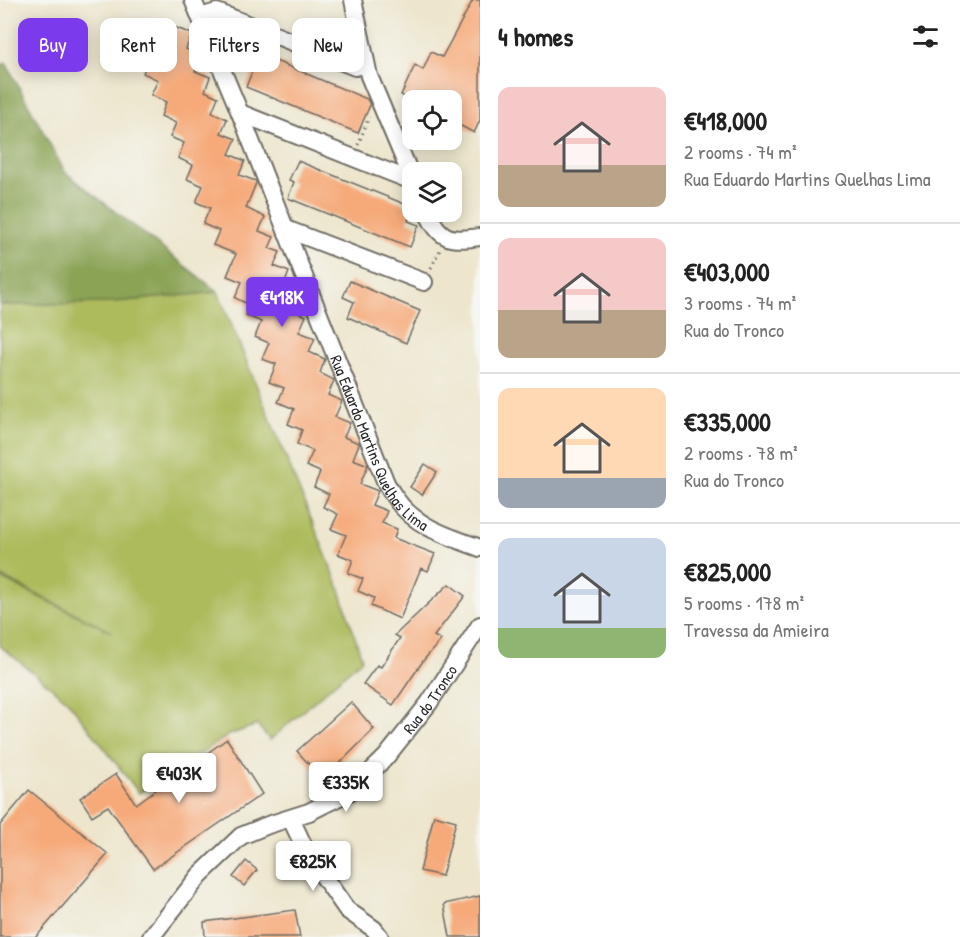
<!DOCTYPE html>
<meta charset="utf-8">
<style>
:root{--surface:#fff;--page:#f2f2f2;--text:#222;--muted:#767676;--line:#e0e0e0;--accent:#7c3aed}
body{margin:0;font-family:"Patrick Hand",sans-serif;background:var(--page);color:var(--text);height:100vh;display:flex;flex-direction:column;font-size:22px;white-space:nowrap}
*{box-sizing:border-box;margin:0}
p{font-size:20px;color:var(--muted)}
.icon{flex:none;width:33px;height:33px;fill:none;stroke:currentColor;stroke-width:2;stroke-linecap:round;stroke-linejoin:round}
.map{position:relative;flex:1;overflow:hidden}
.drawer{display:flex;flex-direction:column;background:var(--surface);width:480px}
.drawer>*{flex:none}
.hud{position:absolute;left:18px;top:18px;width:372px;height:54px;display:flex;gap:12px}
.tools{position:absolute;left:402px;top:90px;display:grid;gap:12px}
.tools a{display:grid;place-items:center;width:60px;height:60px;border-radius:12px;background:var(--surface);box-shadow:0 3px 15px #0003;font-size:30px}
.price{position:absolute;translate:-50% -51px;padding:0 14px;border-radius:6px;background:#fff;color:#222;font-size:20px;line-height:39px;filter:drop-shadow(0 2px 3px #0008)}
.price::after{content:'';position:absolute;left:50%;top:36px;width:18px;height:14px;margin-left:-9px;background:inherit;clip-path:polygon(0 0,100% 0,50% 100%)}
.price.on{background:var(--accent);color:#fff}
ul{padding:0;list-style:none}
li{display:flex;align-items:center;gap:18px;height:150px;padding:0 18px}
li+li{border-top:2px solid var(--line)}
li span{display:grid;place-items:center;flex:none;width:168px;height:120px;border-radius:12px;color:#555}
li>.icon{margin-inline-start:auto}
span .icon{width:72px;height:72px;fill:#fffc;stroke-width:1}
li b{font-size:26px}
h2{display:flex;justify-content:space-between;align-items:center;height:72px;padding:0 18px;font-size:26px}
.chip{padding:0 21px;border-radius:12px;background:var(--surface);box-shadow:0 3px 15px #0003;font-size:21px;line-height:54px}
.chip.on{background:var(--accent);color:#fff}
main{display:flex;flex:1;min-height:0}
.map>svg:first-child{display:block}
.green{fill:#adbb5d;stroke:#6c7344;stroke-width:1.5}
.forest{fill:#8aa354;stroke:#5a6740;stroke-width:1.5}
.building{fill:#f6aa7a}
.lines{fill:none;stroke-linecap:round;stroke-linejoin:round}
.street-casing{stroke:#6f6c64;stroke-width:20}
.path{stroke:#6f6c64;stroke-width:3;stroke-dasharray:1.5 4.5;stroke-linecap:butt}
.street{stroke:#fff;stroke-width:16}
.labels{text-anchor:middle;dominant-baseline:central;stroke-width:4.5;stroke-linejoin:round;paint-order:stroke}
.street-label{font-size:16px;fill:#2b2b2b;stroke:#f6f6f2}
</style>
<main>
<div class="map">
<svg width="480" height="937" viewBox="0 0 480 937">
<rect width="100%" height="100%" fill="#f6f6f2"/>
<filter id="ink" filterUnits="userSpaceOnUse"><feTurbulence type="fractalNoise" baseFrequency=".0167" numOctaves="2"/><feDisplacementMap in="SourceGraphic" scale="12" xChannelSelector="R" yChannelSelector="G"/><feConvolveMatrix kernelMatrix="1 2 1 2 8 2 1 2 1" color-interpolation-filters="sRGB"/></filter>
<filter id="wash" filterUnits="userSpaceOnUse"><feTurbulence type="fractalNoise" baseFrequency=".008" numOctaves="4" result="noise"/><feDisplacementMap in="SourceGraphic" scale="24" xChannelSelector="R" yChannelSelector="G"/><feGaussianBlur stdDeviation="1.35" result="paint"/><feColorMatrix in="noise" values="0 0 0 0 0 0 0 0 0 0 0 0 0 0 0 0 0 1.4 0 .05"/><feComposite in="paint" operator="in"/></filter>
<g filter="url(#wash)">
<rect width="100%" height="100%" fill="#ede6cd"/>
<path class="green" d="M218,292l121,295 23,72 -92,81 -13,-15 -28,10 -90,58 -72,-93 -67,-54v-68l112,54 -112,-56v-271l104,-2z"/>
<path class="forest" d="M6,63l59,109 153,120 -114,11 -104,2v-239z"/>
<g id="blocks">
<g class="building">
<path d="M473,0h7v120l-6,13 -22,-12v-21h-41l-10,-5 14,-30 8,5 8,-18 11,5z"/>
<path d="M164,23l28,11 -6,15 15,6 -6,16 15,6 -5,14 13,6 -6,15 15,7 -6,14 15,6 -7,15 16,7 -6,14 17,6v2l-10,25 19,9 -6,14 15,6 -5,11 11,4 -6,14 15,6 -6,16 16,6 -7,16 14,6 -7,16 16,6 -6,14 16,7 -5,14 14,7 -6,15 14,6 -7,16 15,6 -6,14 15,6v1l-6,15 15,6 -8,19 18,7 -6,14 15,6 -5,12 15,6 -3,9 41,16 -7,17 -7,-3 -21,51 -29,-13 3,-8 -16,-7 5,-12 -15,-6 5,-13 -15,-6 8,-19 -15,-6 7,-15 -15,-7 6,-13 -15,-7 6,-15 -14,-6 7,-15 -16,-7 5,-14 -14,-6 6,-15 -16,-7 6,-14 -15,-6 7,-18 -14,-5 7,-16 -14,-6 6,-15 -15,-7 4,-10 -15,-7 7,-16 -15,-6 9,-22 -23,-9 6,-14 -16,-7 7,-16 -14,-6 7,-16 -16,-7 6,-14 -15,-7 6,-15 -14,-6 6,-14 -15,-7 5,-14 -15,-7 7,-15 -15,-7z"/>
<path d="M259,54l108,45 3,6 -12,28 -112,-46z"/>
<path d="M298,161l114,46 -4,14 11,4 -9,22 -122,-49 6,-16 -5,-2z"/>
<path d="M350,281l70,30 -14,32 -58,-26 6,-15 -11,-5z"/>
<path d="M425,464l12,8 -15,23 -12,-8z"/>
<path d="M449,584l16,12 -31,40 7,4 -18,21 -30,44 -30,-21 14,-19 4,2 19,-29 -5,-3z"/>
<path d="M351,702l23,27 -51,51 -26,-29z"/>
<path d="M227,739l35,55 -109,75 -45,-63 -16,10 -12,-18 36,-24 20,30z"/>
<path d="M29,790l79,64 -72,83h-36v-112z"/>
<path d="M434,815l22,6 -14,55 -22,-5z"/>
<path d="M246,861l11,9 -13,16 -11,-9z"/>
<path d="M480,896v41h-30l-6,-33z"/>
<path d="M295,910l5,27h-95l-1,-15z"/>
</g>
</g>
</g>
<g filter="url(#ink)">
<use href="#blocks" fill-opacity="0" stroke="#6f6c64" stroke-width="1.5"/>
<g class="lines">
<defs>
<g id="street">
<path id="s1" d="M193,0l47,113 69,176 77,194c3,5 6,11 10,16 19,28 54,38 84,49"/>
<path d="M353,0l16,76 43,102"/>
<path d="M200,17l17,-5 138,55"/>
<path d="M240,113l172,68"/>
<path d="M427,212c14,29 23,29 53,25"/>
<path d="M286,229l138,53"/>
<path d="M291,819l16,34 40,57 27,19 6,8"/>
<path id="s2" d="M151,937l49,-62 41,-39 27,-11 41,-13 42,-21 35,-34 43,-54 51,-78"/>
</g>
</defs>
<use href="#street" class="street-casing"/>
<g class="path">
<path d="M358,145l11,-28"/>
<path d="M431,268l9,-18"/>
</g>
<use href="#street" class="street"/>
</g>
</g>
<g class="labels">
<g class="street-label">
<text stroke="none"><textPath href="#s1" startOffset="482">Rua Eduardo Martins Quelhas Lima</textPath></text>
<text stroke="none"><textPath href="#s2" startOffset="376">Rua do Tronco</textPath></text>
</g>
</g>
</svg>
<div class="tools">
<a><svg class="icon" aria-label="locate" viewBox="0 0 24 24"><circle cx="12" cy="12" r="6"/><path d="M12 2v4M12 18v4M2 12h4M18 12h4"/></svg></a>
<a><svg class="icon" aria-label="layers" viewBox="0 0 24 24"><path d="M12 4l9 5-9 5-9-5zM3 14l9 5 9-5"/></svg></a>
</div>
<b class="price on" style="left:282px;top:328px">€418K</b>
<b class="price" style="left:179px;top:804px">€403K</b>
<b class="price" style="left:346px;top:813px">€335K</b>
<b class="price" style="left:313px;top:892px">€825K</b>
<div class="hud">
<a class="chip on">Buy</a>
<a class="chip">Rent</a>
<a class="chip">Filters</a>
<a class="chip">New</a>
</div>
</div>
<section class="drawer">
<h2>4 homes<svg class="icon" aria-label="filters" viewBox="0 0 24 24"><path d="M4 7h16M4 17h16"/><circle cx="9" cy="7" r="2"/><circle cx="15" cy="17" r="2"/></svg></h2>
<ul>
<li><span style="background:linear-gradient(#f6c9c9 65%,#b9a48a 0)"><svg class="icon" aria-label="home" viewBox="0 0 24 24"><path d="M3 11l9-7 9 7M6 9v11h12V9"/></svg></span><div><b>€418,000</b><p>2 rooms · 74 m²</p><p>Rua Eduardo Martins Quelhas Lima</p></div></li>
<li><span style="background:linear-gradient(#f6c9c9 60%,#b9a48a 0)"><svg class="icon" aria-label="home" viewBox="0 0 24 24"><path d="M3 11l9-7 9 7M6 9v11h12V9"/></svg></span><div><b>€403,000</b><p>3 rooms · 74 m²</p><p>Rua do Tronco</p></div></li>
<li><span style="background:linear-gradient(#ffd9b3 75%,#9aa5b1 0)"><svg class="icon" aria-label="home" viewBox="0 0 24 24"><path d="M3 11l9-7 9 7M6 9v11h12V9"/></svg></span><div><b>€335,000</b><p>2 rooms · 78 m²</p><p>Rua do Tronco</p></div></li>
<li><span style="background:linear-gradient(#c9d6e8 75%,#8fb573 0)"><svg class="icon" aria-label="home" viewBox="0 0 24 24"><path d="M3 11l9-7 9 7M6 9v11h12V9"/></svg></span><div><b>€825,000</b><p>5 rooms · 178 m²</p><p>Travessa da Amieira</p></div></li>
</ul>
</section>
</main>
